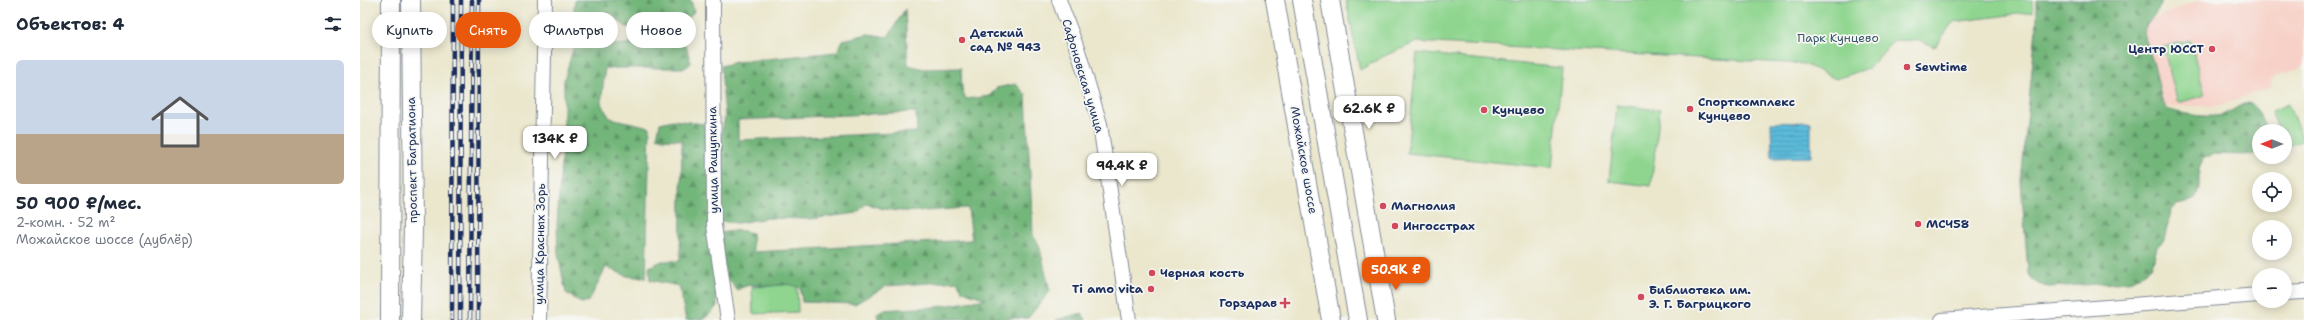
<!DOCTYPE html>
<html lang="ru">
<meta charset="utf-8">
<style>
:root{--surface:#fff;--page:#f2f2f3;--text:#1f2937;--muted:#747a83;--line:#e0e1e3;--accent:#ea580c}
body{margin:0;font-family:"Shantell Sans",sans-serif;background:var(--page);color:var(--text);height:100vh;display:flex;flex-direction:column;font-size:15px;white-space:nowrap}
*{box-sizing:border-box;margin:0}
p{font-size:13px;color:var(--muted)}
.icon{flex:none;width:22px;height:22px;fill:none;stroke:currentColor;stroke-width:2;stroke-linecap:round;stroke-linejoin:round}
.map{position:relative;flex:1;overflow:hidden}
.side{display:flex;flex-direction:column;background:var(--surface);width:360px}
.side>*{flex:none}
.top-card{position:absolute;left:12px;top:12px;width:380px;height:36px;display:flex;gap:8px}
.needle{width:26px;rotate:270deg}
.fabs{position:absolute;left:1892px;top:124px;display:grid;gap:8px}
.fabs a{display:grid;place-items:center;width:40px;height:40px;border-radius:50%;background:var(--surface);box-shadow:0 2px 10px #0003;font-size:20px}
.price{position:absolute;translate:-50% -34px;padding:0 9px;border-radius:8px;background:#fff;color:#222;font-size:13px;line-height:26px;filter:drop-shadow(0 1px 2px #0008)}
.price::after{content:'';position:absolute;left:50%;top:24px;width:12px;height:9px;margin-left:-6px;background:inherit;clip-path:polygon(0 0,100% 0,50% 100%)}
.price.active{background:var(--accent);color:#fff}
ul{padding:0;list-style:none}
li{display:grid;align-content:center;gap:8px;height:212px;padding:0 16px}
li+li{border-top:1px solid var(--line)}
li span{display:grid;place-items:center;height:124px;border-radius:6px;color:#555}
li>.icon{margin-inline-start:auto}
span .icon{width:72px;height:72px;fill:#fffc;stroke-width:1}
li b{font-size:17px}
h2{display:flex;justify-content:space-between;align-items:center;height:48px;padding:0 16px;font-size:17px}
.chip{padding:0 14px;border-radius:18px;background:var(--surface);box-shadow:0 2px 10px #0003;font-size:14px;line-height:36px}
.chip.active{background:var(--accent);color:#fff}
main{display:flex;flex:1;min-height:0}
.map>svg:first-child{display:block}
.built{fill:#f7d1c7}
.green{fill:#8fd58f;stroke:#558276}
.forest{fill:url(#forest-firs);stroke:#47726c;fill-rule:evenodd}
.water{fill:url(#water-rules);stroke:#3c759c}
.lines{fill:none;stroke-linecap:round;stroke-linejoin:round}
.minor-casing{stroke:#838b96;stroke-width:16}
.major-casing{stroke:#838b96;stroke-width:20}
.minor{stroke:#fff;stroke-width:14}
.major{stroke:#fff;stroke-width:18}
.rail-casing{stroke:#1b2f5e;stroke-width:4.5}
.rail{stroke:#f6f6f2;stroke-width:3;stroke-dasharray:9;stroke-linecap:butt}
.poi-dot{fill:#d1495b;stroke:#f6f6f2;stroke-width:1.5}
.labels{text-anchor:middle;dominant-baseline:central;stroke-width:3.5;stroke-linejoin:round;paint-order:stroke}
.poi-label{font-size:12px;font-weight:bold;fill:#1b2f5e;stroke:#f6f6f2;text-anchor:start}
.park-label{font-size:12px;fill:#38586a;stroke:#f6f6f2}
.street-label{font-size:12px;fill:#1b2f5e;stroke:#f6f6f2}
</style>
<main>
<section class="side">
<h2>Объектов: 4<svg class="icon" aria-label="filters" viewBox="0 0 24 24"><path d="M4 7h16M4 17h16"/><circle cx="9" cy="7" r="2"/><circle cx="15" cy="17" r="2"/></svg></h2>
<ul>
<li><span style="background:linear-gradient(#c9d6e8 60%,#b9a48a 0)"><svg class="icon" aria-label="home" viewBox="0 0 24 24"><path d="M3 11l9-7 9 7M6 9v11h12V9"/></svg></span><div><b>50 900 ₽/мес.</b><p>2-комн. · 52 m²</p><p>Можайское шоссе (дублёр)</p></div></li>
</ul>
</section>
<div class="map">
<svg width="1944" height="320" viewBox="0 0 1944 320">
<defs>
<pattern id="forest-firs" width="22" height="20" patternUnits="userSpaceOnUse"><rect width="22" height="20" fill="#73b67a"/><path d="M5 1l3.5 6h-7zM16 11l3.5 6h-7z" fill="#5e9467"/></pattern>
<pattern id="water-rules" width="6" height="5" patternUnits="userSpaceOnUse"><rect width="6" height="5" fill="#5cbbda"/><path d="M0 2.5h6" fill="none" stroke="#4b98b4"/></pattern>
</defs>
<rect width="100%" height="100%" fill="#f6f6f2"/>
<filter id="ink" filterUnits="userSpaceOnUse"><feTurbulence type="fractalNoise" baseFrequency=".025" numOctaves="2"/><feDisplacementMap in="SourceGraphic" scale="8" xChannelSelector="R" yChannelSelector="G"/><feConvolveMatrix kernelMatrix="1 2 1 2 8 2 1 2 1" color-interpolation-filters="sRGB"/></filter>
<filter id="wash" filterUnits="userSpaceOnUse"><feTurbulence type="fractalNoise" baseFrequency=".012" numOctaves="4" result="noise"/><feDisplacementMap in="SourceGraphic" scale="16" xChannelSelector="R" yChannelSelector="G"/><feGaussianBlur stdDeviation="0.9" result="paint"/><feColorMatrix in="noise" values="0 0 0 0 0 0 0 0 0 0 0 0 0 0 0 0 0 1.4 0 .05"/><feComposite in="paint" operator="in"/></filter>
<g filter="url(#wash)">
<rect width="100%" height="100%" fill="#ebe7cd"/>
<path class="built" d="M1839,0h105v66l-34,13 2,7 -52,20h-40l-60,7 1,-82z"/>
<g class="green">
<path d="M986,0h687v12l-80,10 -18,25 -14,-6 -27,-1 -25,28 -33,11 -32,-15 -387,-22 -33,14 -24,14z"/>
<path d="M1830,40l15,55 -27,8 -15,-56z"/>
<path d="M1057,53l145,15 -10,100 -145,-15z"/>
<path d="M1928,104l15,36 -17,7 -1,-16h-6l-8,-20z"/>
<path d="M1257,105l43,5 -9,76 -42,-5z"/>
<path d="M437,284l1,28 -45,2 -1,-27z"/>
</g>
<g class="forest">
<path d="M215,0h116l3,11 -11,15 -37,5 -20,-4 -17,-15 -32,25 -6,-4z"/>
<path d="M1677,0h124v5l-16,23 -1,10 10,26 8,37 5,8c14,5 47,11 60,4 9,-4 13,-9 23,-10 7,6 16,18 17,28h-8l-1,22 -9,2 -37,-1 -9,5 -4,9v19l-3,10 -9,6 -10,2 -6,6 -7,29 -7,7 -5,19 -7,7 -17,9 -79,5c-11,-2 -16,-5 -21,-15l-7,-90 16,-163z"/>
<path d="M545,9l3,56 16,4 37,-1 1,21 4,10 24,-3 6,-8 20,-4 10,11 7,140 6,10 11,46 -22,27 -150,2 -1,-6 4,-4 56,-3 49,-8 -23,-8 -6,-10 -71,5 -31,18 -53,-2 -2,-14c-14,-6 -16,-3 -30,-2 -15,0 -18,-4 -33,4l-11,-13 -6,-44c12,-2 21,-4 32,0l1,19 219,-12 -4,-32c-29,1 -75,9 -101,-5l-10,10 -47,6 -42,-1 -31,5 -17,-2 -1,-72 6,-33 -4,-50 15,-4 101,-10 6,-12 25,-6 20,3zM556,112l1,20 -179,8v-20z"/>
<path d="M228,38l29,7 25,-4 44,5 5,17 -6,5h-80l-4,36 9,14 40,9 -4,151 -19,-2 -21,-9 -17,34 -8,2 -15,-10 -8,-39 -1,-29 7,-104v-41l10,-34z"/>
<path d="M313,120l31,4 5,17 8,165c-11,14 -14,14 -31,14l-7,-34 -29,-6 -1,-13 13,-6h18l2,-121 -19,-1 -6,-2 3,-14z"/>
<path d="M722,313l4,7h-30z"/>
</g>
<path class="water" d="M1451,122v35l-39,1 -1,-35z"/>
</g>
<g filter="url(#ink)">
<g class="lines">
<defs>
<g id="minor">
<path d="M353,0l1,225 14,95"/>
<path d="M699,0l20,54 21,70 29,196"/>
<path d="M1925,293l19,-1"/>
<path d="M179,320l6,-320"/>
<path d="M1582,320l317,-25"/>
</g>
<g id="major">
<path d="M51,0l2,228 -2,92"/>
<path d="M915,0l56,320"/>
<path d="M942,0l56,320"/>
<path d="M970,0l56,320"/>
<path d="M30,320l1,-320"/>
</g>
</defs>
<use href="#minor" class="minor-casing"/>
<use href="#major" class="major-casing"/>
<use href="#minor" class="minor"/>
<use href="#major" class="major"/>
<defs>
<g id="rail">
<path d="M92,320l1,-320"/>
<path d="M100,320l1,-320"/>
<path d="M110,320l2,-320"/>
<path d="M118,320l1,-320"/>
</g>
</defs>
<use href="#rail" class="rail-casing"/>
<use href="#rail" class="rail"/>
</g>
</g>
<g class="poi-dot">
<circle cx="602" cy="40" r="4"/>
<circle cx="1852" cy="49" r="4"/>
<circle cx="1547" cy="67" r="4"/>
<circle cx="1330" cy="109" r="4"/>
<circle cx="1124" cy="110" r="4"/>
<circle cx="1023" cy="206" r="4"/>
<circle cx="1558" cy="224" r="4"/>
<circle cx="1035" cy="226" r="4"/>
<circle cx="792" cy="273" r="4"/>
<circle cx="791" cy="289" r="4"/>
<circle cx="1281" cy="297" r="4"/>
<path d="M923 297h4v4h4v4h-4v4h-4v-4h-4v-4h4z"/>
</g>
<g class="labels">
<g class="poi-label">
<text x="610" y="33">Детский<tspan x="610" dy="14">сад № 943</tspan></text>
<text x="1844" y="49" text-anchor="end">Центр ЮССТ</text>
<text x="1555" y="67">Sewtime</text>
<text x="1338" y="102">Спорткомплекс<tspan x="1338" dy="14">Кунцево</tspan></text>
<text x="1132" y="110">Кунцево</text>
<text x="1031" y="206">Магнолия</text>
<text x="1566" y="224">МСЧ58</text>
<text x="1043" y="226">Ингосстрах</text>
<text x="800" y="273">Черная кость</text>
<text x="783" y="289" text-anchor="end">Ti amo vita</text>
<text x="1289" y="290">Библиотека им.<tspan x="1289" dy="14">Э. Г. Багрицкого</tspan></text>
<text x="917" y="303" text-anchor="end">Горздрав</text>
</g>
<g class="park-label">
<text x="1478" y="38">Парк Кунцево</text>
</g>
<g class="street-label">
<text transform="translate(723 76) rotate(73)">Сафоновская улица</text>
<text transform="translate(52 160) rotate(-91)">проспект Багратиона</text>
<text transform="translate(353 160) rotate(-91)">улица Ращупкина</text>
<text transform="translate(944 160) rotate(80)">Можайское шоссе</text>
<text transform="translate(180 244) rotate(-89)">улица Красных Зорь</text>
</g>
</g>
</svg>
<div class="fabs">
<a><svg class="needle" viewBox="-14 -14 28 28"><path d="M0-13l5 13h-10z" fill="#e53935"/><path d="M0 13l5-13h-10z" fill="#747a83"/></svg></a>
<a><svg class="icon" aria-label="locate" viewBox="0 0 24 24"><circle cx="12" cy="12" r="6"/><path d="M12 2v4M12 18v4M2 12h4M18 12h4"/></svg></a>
<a>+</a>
<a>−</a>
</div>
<b class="price" style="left:1009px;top:130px">62.6K ₽</b>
<b class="price" style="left:195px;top:160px">134K ₽</b>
<b class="price" style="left:762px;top:187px">94.4K ₽</b>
<b class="price active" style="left:1036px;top:291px">50.9K ₽</b>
<div class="top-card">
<a class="chip">Купить</a>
<a class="chip active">Снять</a>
<a class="chip">Фильтры</a>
<a class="chip">Новое</a>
</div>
</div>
</main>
